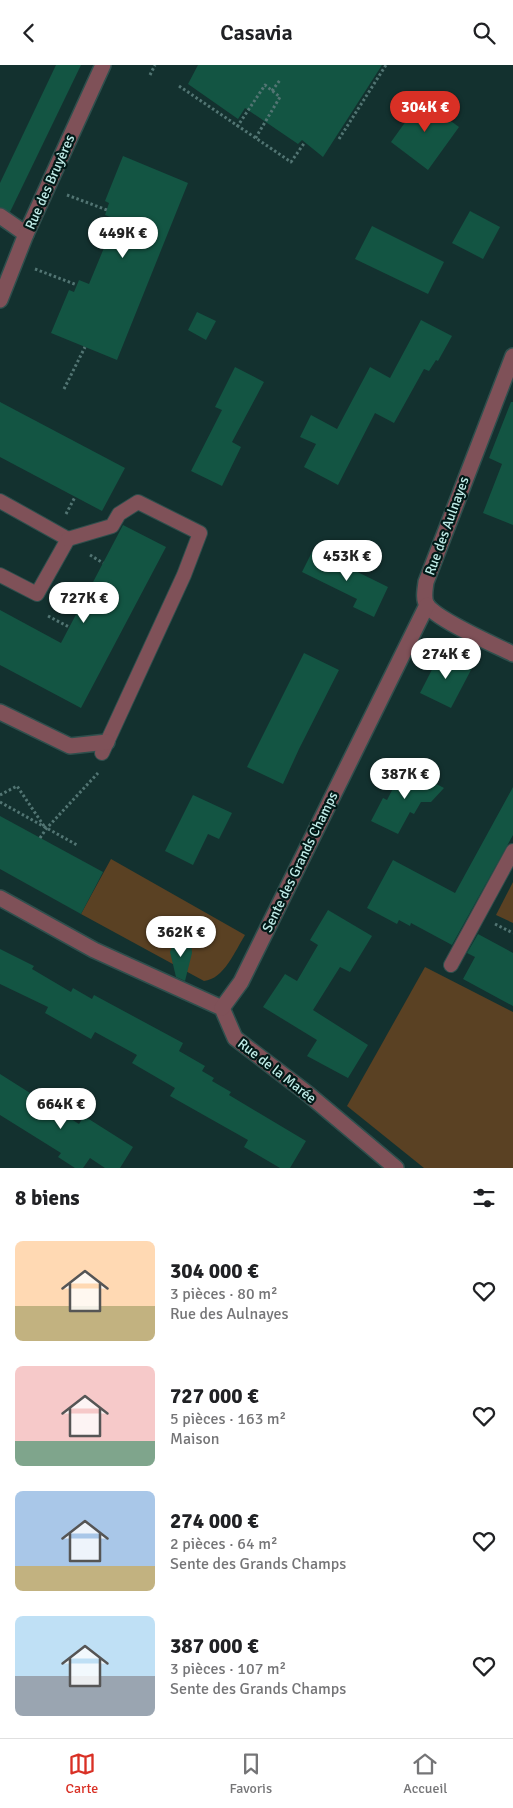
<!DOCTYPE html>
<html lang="fr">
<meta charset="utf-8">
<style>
:root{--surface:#fff;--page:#f6f6f6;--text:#202124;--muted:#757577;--line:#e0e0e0;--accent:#d93025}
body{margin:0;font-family:Signika,sans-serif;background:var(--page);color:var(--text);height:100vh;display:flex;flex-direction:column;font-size:19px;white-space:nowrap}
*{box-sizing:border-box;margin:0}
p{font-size:16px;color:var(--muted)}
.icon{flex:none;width:28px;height:28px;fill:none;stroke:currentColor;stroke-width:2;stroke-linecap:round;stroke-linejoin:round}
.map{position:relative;height:1103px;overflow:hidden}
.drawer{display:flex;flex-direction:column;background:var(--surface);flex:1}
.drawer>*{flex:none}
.price{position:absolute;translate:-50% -42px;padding:0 11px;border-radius:18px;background:#fff;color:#222;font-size:16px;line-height:32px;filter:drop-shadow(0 1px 2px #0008)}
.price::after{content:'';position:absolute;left:50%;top:30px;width:15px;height:11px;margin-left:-8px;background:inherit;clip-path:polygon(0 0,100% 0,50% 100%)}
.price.current{background:var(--accent);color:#fff}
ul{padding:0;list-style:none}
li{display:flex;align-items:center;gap:15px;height:125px;padding:0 15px}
li span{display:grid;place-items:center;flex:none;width:140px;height:100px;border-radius:8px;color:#555}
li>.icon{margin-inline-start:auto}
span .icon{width:60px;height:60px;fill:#fffc;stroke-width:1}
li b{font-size:21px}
h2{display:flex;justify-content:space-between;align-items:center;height:60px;padding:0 15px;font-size:21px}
header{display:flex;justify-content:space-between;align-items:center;height:65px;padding:0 15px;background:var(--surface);font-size:22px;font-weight:600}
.dock{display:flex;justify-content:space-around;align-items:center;height:70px;border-top:1px solid var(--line);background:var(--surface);font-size:14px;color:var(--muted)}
.dock a{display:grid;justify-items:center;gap:2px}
.dock .current{color:var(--accent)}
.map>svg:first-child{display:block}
.green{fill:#5a4123}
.building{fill:#135543}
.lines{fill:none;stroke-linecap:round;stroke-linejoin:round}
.lane-casing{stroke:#2f4f4d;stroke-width:16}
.street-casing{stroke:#2f4f4d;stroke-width:18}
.path{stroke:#527573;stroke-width:3;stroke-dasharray:2.5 2.5;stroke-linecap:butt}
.lane{stroke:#7f5158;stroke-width:14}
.street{stroke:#7f5158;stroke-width:15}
.labels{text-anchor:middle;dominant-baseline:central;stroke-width:4.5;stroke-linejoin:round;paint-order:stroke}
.street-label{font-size:14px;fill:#c0ece8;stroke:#001917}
</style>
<header><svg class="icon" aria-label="back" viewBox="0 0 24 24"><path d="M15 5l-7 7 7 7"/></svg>Casavia<svg class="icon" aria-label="search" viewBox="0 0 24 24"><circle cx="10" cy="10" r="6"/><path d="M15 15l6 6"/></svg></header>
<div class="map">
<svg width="513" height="1103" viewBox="0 0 513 1103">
<rect width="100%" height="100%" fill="#13312f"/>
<g class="green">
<path d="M111,794l134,76c-10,16 -21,44 -41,46l-123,-67z"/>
<path d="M513,817v41l-17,-8z"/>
<path d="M425,902l88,45v156h-89l-77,-62z"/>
</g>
<g class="building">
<path d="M56,0h25l-71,147 -10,-5v-24z"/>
<path d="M198,0h184l-59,92 -21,-17 -4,4 -53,-36 -7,11 -50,-35z"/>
<path d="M424,31l20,14 -3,4 18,13 -31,43 -37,-28z"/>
<path d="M123,91l65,27 -71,177 -66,-27 18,-43 5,2 5,-12 10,4 27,-65 -11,-4 4,-12 -4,-2z"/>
<path d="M470,146l30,16 -17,32 -31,-16z"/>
<path d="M372,161l72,36 -16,32 -73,-35z"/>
<path d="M197,247l19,9 -10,19 -18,-10z"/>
<path d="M421,255l31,16 -14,25 -2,-1 -7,11 -5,-2 -30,54 -19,-10 -37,72 -34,-18 12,-23 -16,-7 11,-22 26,14 33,-62 20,11z"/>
<path d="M235,302l29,15 -32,60 9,5 -19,39 -31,-15 31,-61 -7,-3z"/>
<path d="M0,337l125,66 -23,43 -102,-54z"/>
<path d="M511,337h2v123l-30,-12 19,-49 -13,-6z"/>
<path d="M123,460l43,22 -85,161 -81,-43v-55l61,33z"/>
<path d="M313,485l75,37 -14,30 -21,-10 4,-8 -55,-27z"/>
<path d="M441,587l31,16 -21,40 -31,-15z"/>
<path d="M304,588l35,17 -40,79 -16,35 -36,-17z"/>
<path d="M404,702l40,21 -13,14h-10l-7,12 -4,-2 -12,22 -27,-13 12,-23 4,2z"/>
<path d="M513,722v48l-61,110 -41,-22 -1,3 -11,-6 -2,4 -30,-16 26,-48 62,33z"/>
<path d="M193,730l39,18 -13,26 -11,-5 -15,31 -28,-14z"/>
<path d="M0,751l103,56 -22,42 -81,-45z"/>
<path d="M328,845l44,26 -22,36 -10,-5 -27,43 55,35 -20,33 -41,-22 10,-16 -54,-33 22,-33 12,7 21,-36 -8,-5z"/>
<path d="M478,869l35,19v53l-50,-27 12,-22 -8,-4z"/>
<path d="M191,875l1,13 -7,28 -9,-4 -6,-25 3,-9z"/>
<path d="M0,884l34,17 -2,3 39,23 2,-4 19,11 2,-4 89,48 -4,8 26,15 -3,5 12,7 -2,3 19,11 -2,3 77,46 -16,27h-10l-36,-21 4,-7 -78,-44 5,-8 -43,-25 5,-8 -42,-23 -4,7 -46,-26 3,-6 -48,-23z"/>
<path d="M0,1009l79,50 5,-8 49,31 -13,21h-15l-15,-10 -7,10h-8l-17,-11 3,-4 -61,-38z"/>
</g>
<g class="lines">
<defs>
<g id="lane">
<path d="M0,436l68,38 -31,55 -37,-19"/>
<path d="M68,474l44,-13 7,-12 19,-12 62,31 -16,42 -82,178"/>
<path d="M451,900l62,-114"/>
</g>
<g id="street">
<path d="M0,151l26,18"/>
<path d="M0,235l26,-66 77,-169"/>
<path d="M513,291l-87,226c-1,8 -3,17 1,23 10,15 68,40 86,49"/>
<path d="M0,647l70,34 37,-4"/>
<path d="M0,833l94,52 128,58 13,30 73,56 88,74"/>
<path d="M222,943l19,-26 186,-377"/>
</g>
</defs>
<use href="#lane" class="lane-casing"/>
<use href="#street" class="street-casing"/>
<g class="path">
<path d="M150,10l5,-10"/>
<path d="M179,21l112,76 14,-20"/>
<path d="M272,26l8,-11"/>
<path d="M237,62l28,-42 15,12 -25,42"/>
<path d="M339,74l47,-74"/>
<path d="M67,130l40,15"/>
<path d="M35,204l42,16"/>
<path d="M64,324l21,-42"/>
<path d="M66,449l9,-17"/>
<path d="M90,490l13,8"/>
<path d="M48,551l21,11"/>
<path d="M0,730l17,-9 27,40"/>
<path d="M0,737l77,43"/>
<path d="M40,773l6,-9 52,-56"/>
<path d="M495,859l18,9"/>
</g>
<use href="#lane" class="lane"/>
<use href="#street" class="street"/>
</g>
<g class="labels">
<g class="street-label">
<text transform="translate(50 117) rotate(-66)">Rue des Bruyères</text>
<text transform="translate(447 461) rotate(-70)">Rue des Aulnayes</text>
<text transform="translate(300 797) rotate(-64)">Sente des Grands Champs</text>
<text transform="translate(277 1006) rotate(38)">Rue de la Marée</text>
</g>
</g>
</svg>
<b class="price current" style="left:425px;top:68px">304K €</b>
<b class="price" style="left:123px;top:194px">449K €</b>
<b class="price" style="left:347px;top:517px">453K €</b>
<b class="price" style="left:84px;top:559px">727K €</b>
<b class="price" style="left:446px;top:615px">274K €</b>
<b class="price" style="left:405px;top:735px">387K €</b>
<b class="price" style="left:181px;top:893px">362K €</b>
<b class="price" style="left:61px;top:1065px">664K €</b>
</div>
<section class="drawer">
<h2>8 biens<svg class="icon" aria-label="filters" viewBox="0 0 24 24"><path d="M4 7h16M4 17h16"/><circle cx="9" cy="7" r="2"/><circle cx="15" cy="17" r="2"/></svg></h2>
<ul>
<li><span style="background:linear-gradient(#ffd9b3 65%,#c2b280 0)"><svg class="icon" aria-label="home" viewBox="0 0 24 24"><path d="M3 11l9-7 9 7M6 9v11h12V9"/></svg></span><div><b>304 000 €</b><p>3 pièces · 80 m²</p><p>Rue des Aulnayes</p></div><svg class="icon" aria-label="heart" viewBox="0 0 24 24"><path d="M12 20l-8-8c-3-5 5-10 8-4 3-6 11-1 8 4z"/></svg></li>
<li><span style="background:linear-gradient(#f6c9c9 75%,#7fa58c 0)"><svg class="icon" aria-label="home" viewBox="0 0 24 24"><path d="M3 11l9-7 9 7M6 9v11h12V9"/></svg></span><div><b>727 000 €</b><p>5 pièces · 163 m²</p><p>Maison</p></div><svg class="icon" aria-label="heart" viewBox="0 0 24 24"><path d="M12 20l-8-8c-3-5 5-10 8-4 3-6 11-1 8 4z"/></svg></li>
<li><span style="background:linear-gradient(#a9c7e8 75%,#c2b280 0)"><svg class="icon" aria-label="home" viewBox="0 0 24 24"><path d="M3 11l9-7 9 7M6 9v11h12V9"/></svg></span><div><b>274 000 €</b><p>2 pièces · 64 m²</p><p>Sente des Grands Champs</p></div><svg class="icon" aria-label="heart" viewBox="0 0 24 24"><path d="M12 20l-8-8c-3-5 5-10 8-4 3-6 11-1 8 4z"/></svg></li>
<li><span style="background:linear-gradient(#bfe0f5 60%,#9aa5b1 0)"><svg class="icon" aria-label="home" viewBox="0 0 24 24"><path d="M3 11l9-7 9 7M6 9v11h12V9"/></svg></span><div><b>387 000 €</b><p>3 pièces · 107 m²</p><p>Sente des Grands Champs</p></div><svg class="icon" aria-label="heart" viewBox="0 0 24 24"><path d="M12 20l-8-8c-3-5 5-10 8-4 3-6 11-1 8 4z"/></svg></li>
</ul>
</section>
<nav class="dock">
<a class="current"><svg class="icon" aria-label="map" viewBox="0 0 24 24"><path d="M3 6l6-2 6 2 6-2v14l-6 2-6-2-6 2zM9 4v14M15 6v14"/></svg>Carte</a>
<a><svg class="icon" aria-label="saved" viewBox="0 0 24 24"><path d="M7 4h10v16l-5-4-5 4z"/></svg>Favoris</a>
<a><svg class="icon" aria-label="home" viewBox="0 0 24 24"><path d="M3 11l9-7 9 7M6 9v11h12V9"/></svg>Accueil</a>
</nav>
